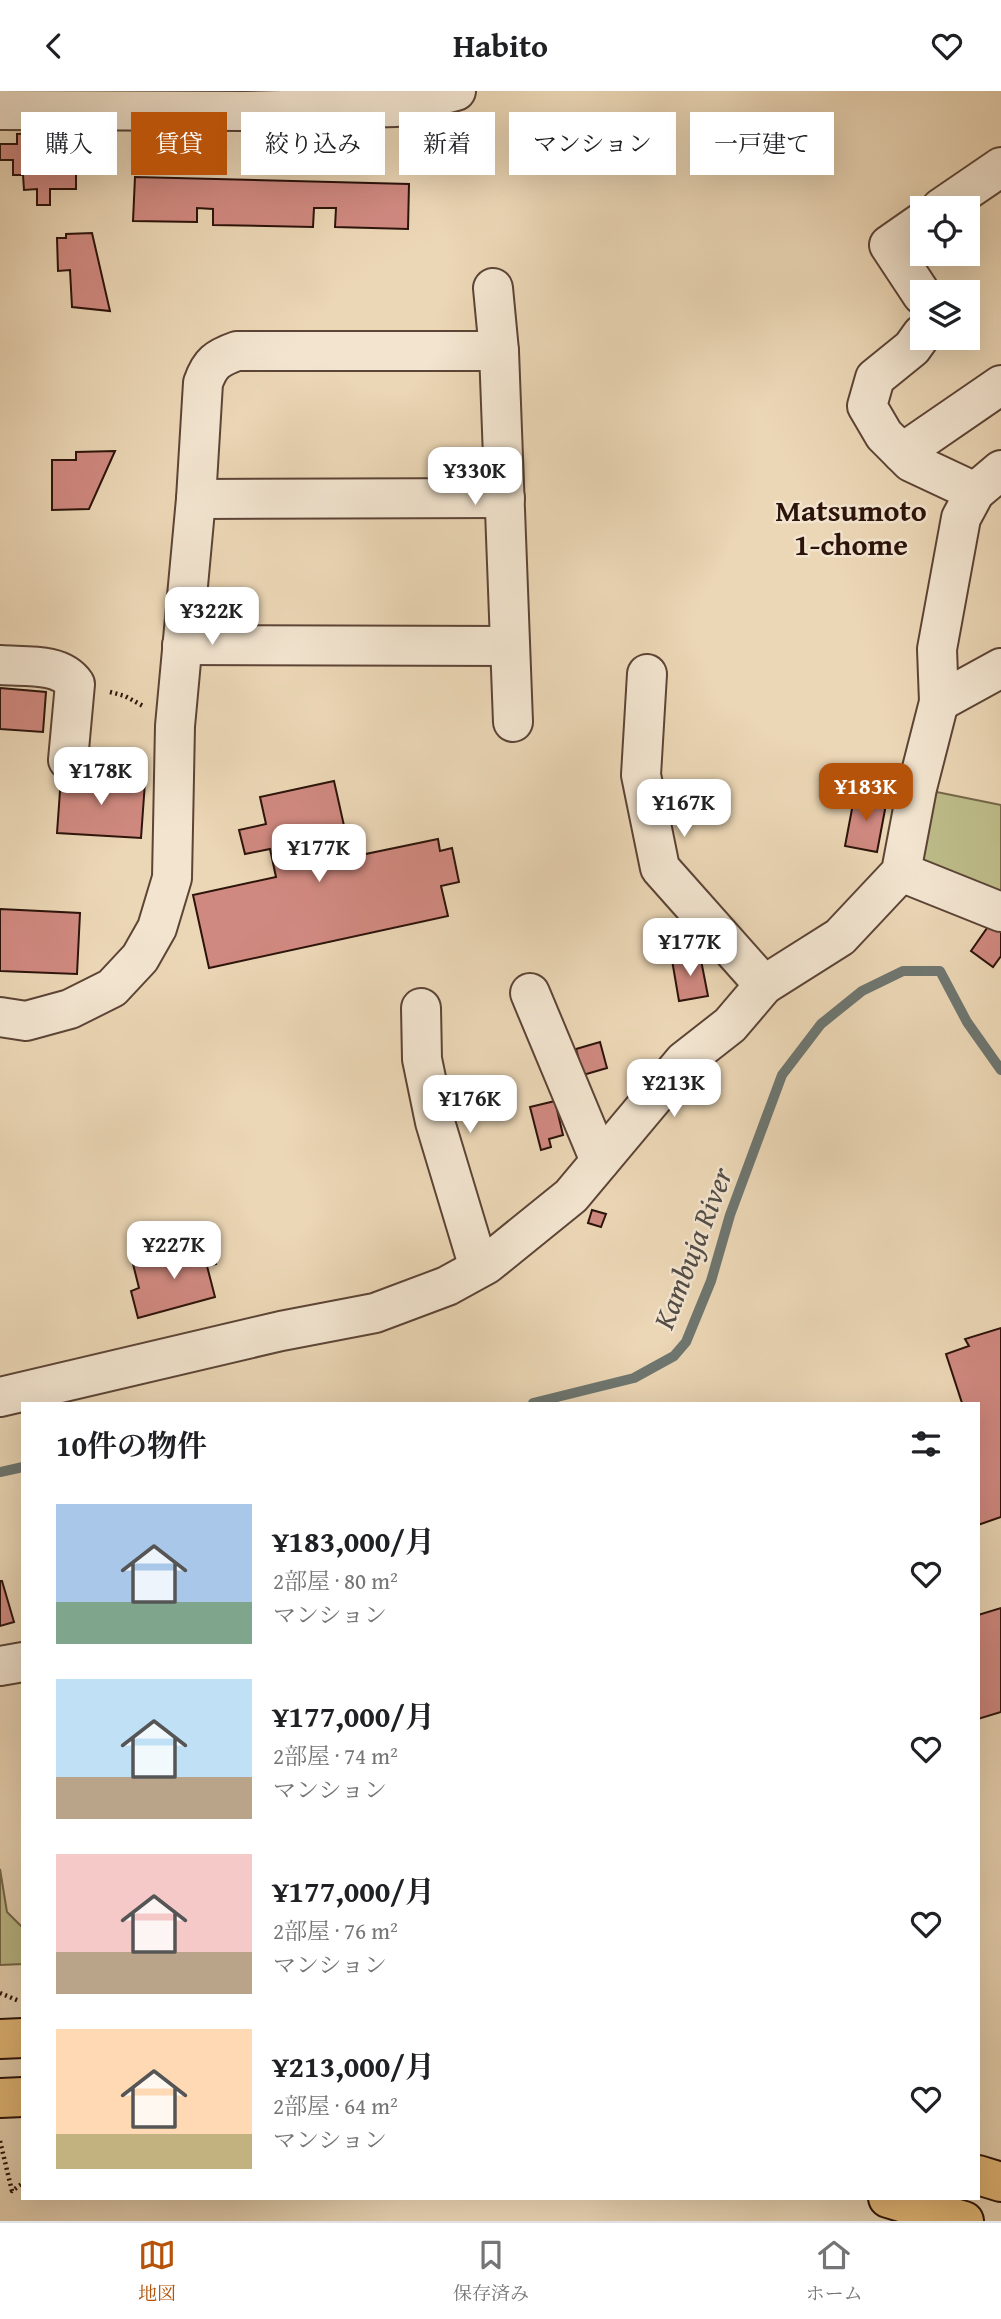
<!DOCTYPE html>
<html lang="ja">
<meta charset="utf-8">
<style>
:root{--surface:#fff;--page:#f2f2f2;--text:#202124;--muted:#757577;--line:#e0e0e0;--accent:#b45309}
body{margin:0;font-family:"Gentium Book Plus","Noto Serif JP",serif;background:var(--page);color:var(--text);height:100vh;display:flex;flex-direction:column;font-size:26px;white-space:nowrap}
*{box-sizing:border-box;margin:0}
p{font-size:23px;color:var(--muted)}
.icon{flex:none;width:38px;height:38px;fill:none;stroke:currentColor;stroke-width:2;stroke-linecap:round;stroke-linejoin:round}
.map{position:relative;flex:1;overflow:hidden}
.side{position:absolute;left:21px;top:1311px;width:959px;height:798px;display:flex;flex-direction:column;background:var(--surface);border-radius:0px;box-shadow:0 7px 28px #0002}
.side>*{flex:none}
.top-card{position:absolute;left:21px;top:21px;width:959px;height:63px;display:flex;gap:14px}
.tools{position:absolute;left:910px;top:105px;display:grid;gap:14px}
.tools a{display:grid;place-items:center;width:70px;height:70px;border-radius:0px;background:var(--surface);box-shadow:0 7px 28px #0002;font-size:35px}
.price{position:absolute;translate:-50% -60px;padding:0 16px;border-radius:14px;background:#fff;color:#222;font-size:23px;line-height:46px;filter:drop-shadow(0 2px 4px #0008)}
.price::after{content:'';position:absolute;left:50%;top:42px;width:21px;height:16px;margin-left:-10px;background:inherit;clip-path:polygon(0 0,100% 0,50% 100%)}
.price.current{background:var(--accent);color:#fff}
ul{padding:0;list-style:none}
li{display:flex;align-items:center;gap:21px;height:175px;padding:0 35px}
li span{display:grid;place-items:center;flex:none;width:196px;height:140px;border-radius:0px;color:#555}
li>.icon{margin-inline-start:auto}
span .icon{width:84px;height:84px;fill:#fffc;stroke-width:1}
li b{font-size:30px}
h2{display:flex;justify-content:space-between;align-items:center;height:84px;padding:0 35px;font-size:30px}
.pill{padding:0 24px;border-radius:0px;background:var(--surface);box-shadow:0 7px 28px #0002;font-size:24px;line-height:63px}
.pill.current{background:var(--accent);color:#fff}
header{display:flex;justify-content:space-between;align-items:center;height:91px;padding:0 35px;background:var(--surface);font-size:32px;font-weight:700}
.menu{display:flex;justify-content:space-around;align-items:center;height:98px;border-top:2px solid var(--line);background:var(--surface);font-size:19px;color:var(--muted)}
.menu a{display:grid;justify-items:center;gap:4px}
.menu .current{color:var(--accent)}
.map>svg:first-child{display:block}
.green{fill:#bdbc89;stroke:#75684a;stroke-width:2}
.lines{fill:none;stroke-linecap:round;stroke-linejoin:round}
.stream{stroke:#6e7670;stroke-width:10}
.building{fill:#d08980;stroke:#2d140b;stroke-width:2}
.minor-casing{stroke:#5c4436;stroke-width:42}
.primary-casing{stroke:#2d140b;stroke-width:42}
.path{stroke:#2d140b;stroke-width:4.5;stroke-dasharray:2 3.5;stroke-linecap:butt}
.minor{stroke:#f2e4cf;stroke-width:38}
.primary{stroke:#e6bb7a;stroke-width:38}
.labels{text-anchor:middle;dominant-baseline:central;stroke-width:5;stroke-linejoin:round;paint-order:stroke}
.neighbourhood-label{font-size:30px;font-weight:bold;fill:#2d140b;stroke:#f2e4cf}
.water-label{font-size:30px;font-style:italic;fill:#534d46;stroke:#f2e4cf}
</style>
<header><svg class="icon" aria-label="back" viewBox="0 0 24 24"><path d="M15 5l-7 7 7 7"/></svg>Habito<svg class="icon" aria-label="heart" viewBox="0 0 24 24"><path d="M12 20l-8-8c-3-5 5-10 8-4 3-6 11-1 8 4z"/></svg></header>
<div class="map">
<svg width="1001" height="2130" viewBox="0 0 1001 2130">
<rect width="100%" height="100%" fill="#ebd6b5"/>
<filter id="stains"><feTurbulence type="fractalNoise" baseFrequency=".00286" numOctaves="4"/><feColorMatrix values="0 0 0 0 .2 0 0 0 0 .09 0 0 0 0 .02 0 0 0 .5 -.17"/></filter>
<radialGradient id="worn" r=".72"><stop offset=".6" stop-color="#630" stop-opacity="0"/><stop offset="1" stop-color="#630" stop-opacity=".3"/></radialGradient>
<g class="green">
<path d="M917,697l84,17v107l-100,-40z"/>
<path d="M0,1778l7,43 16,16v36l-23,1z"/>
</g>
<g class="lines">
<g class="stream">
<path d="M533,1312l101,-25 40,-22 12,-14 25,-61 19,-66 52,-140 39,-51 41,-33 41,-20h37l27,51 34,48"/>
<path d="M0,1381l23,-5"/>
</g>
</g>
<g class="building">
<path d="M76,41v57h-26v16h-13v-16l-13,1 -1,-15h-10v-15h-13v-16h17v-10z"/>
<path d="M135,86l274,7 -1,45 -73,-2 1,-19h-22l-1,19 -100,-2v-16l-16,-1v14l-64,-1z"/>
<path d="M92,142l18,78 -38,-4 -2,-37 -12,1 -1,-33h9v-4z"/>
<path d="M115,360l-26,58 -37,1v-50h24v-8z"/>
<path d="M0,597l46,4 -3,40 -43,-3z"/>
<path d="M61,686l84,5 -4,56 -84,-5z"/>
<path d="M334,690l17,76 87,-18 2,12 12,-3 7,34 -18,4 7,30 -239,52 -16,-73 83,-18 -6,-28 -25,5 -6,-24 27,-6 -6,-27z"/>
<path d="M855,702l32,6 -10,53 -32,-6z"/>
<path d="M0,818l80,4 -3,61 -77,-3z"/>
<path d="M992,830l9,7v28l-8,11 -22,-16z"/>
<path d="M700,864l8,41 -29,5 -7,-41z"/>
<path d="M600,951l7,26 -24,7 -7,-26z"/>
<path d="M555,1010l8,34 -14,4 2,8 -10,3 -11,-43z"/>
<path d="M592,1119l14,4 -5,13 -13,-4z"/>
<path d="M211,1152l5,21 -9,2 8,31 -77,21 -7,-27 8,-3 -6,-24z"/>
<path d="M1001,1237v189l-23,8v-122h-16l-16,-49 23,-8 -4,-7z"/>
<path d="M0,1490h2l12,41 -14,4z"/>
<path d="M1001,1517v104l-23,7v-104z"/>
</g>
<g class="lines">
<defs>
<g id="minor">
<path d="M0,19l245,1 151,-4 60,-16"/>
<path d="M941,117l60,-41"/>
<path d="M922,131l-33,23 33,50"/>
<path d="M493,197l6,63 14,371"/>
<path d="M922,243l-10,14 -37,30 -8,28 17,29 27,27 64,30"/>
<path d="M902,362l99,-68"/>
<path d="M196,408l309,-1"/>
<path d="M182,554l328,1"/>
<path d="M0,574c24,2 60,-3 75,19l-7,76"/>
<path d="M647,583l-6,101 19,93 104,117"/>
<path d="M939,611l62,-34"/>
<path d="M901,781l100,40"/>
<path d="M530,902l70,168"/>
<path d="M421,917l1,51 13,63 44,146"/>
<path d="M0,926l26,4 44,-12 42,-21 28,-30 17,-30 15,-50 3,-152 21,-227 7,-116c7,-20 14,-25 34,-32h262"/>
<path d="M0,1306l281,-66 94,-18 72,-27 40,-22 84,-68 113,-135 46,-36 34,-40 76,-48 61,-65 16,-84 22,-86 -2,-53 24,-131 14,-26 26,-22"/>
<path d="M0,1575l23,-4"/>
</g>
<g id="primary">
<path d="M0,1948l23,-1"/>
<path d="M0,2007l23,-1"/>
<path d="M978,2084l23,7"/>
<path d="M888,2107l76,23"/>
</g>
</defs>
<use href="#minor" class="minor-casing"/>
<use href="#primary" class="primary-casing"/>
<g class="path">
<path d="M110,601l15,4 18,10"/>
<path d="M0,1902l19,8"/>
<path d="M0,2050l12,50 11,-8"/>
</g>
<use href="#minor" class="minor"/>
<use href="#primary" class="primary"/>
</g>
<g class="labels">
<g class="neighbourhood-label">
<text x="851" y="419">Matsumoto<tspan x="851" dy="34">1-chome</tspan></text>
</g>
<g class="water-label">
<text transform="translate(692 1157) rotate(-69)">Kambuja River</text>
</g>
</g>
<rect width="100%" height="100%" filter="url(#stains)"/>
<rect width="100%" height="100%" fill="url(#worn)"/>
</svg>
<div class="tools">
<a><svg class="icon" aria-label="locate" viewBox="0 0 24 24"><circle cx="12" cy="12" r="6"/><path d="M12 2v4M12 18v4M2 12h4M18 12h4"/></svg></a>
<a><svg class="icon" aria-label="layers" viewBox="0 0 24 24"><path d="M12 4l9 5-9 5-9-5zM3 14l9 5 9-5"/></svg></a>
</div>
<b class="price" style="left:475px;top:416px">¥330K</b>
<b class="price" style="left:212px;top:556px">¥322K</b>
<b class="price" style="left:101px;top:716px">¥178K</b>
<b class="price current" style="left:866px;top:732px">¥183K</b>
<b class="price" style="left:684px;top:748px">¥167K</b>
<b class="price" style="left:319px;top:793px">¥177K</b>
<b class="price" style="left:690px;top:887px">¥177K</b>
<b class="price" style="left:674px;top:1028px">¥213K</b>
<b class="price" style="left:470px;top:1044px">¥176K</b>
<b class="price" style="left:174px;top:1190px">¥227K</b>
<div class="top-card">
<a class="pill">購入</a>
<a class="pill current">賃貸</a>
<a class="pill">絞り込み</a>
<a class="pill">新着</a>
<a class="pill">マンション</a>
<a class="pill">一戸建て</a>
</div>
<section class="side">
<h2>10件の物件<svg class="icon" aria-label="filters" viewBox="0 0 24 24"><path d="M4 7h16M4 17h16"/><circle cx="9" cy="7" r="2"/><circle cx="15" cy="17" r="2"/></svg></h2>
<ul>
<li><span style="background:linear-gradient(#a9c7e8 70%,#7fa58c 0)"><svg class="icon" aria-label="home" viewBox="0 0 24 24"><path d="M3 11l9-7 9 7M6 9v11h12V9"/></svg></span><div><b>¥183,000/月</b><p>2部屋 · 80 m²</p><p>マンション</p></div><svg class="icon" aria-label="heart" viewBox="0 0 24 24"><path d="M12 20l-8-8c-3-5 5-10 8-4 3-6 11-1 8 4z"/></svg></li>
<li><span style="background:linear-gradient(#bfe0f5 70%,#b9a48a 0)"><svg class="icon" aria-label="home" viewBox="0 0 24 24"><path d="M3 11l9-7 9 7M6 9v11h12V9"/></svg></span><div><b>¥177,000/月</b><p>2部屋 · 74 m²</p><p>マンション</p></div><svg class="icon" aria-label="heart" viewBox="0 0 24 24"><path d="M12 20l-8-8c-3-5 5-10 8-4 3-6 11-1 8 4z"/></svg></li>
<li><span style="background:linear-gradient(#f6c9c9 70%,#b9a48a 0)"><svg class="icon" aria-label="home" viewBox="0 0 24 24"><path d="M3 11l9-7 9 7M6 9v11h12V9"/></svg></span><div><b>¥177,000/月</b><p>2部屋 · 76 m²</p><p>マンション</p></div><svg class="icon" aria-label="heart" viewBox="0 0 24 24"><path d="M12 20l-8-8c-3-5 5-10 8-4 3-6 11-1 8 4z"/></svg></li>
<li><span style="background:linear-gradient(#ffd9b3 75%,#c2b280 0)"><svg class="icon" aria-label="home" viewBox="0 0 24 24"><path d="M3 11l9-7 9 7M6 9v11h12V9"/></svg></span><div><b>¥213,000/月</b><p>2部屋 · 64 m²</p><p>マンション</p></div><svg class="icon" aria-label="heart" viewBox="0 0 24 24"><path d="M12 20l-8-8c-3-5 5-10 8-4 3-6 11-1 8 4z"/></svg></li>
</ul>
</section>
</div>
<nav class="menu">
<a class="current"><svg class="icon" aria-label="map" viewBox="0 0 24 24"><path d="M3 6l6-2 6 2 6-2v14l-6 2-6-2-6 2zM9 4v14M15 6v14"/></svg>地図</a>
<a><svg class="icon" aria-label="saved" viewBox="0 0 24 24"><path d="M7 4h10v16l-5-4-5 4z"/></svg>保存済み</a>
<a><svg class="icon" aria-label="home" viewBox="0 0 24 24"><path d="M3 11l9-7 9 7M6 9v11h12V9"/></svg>ホーム</a>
</nav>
